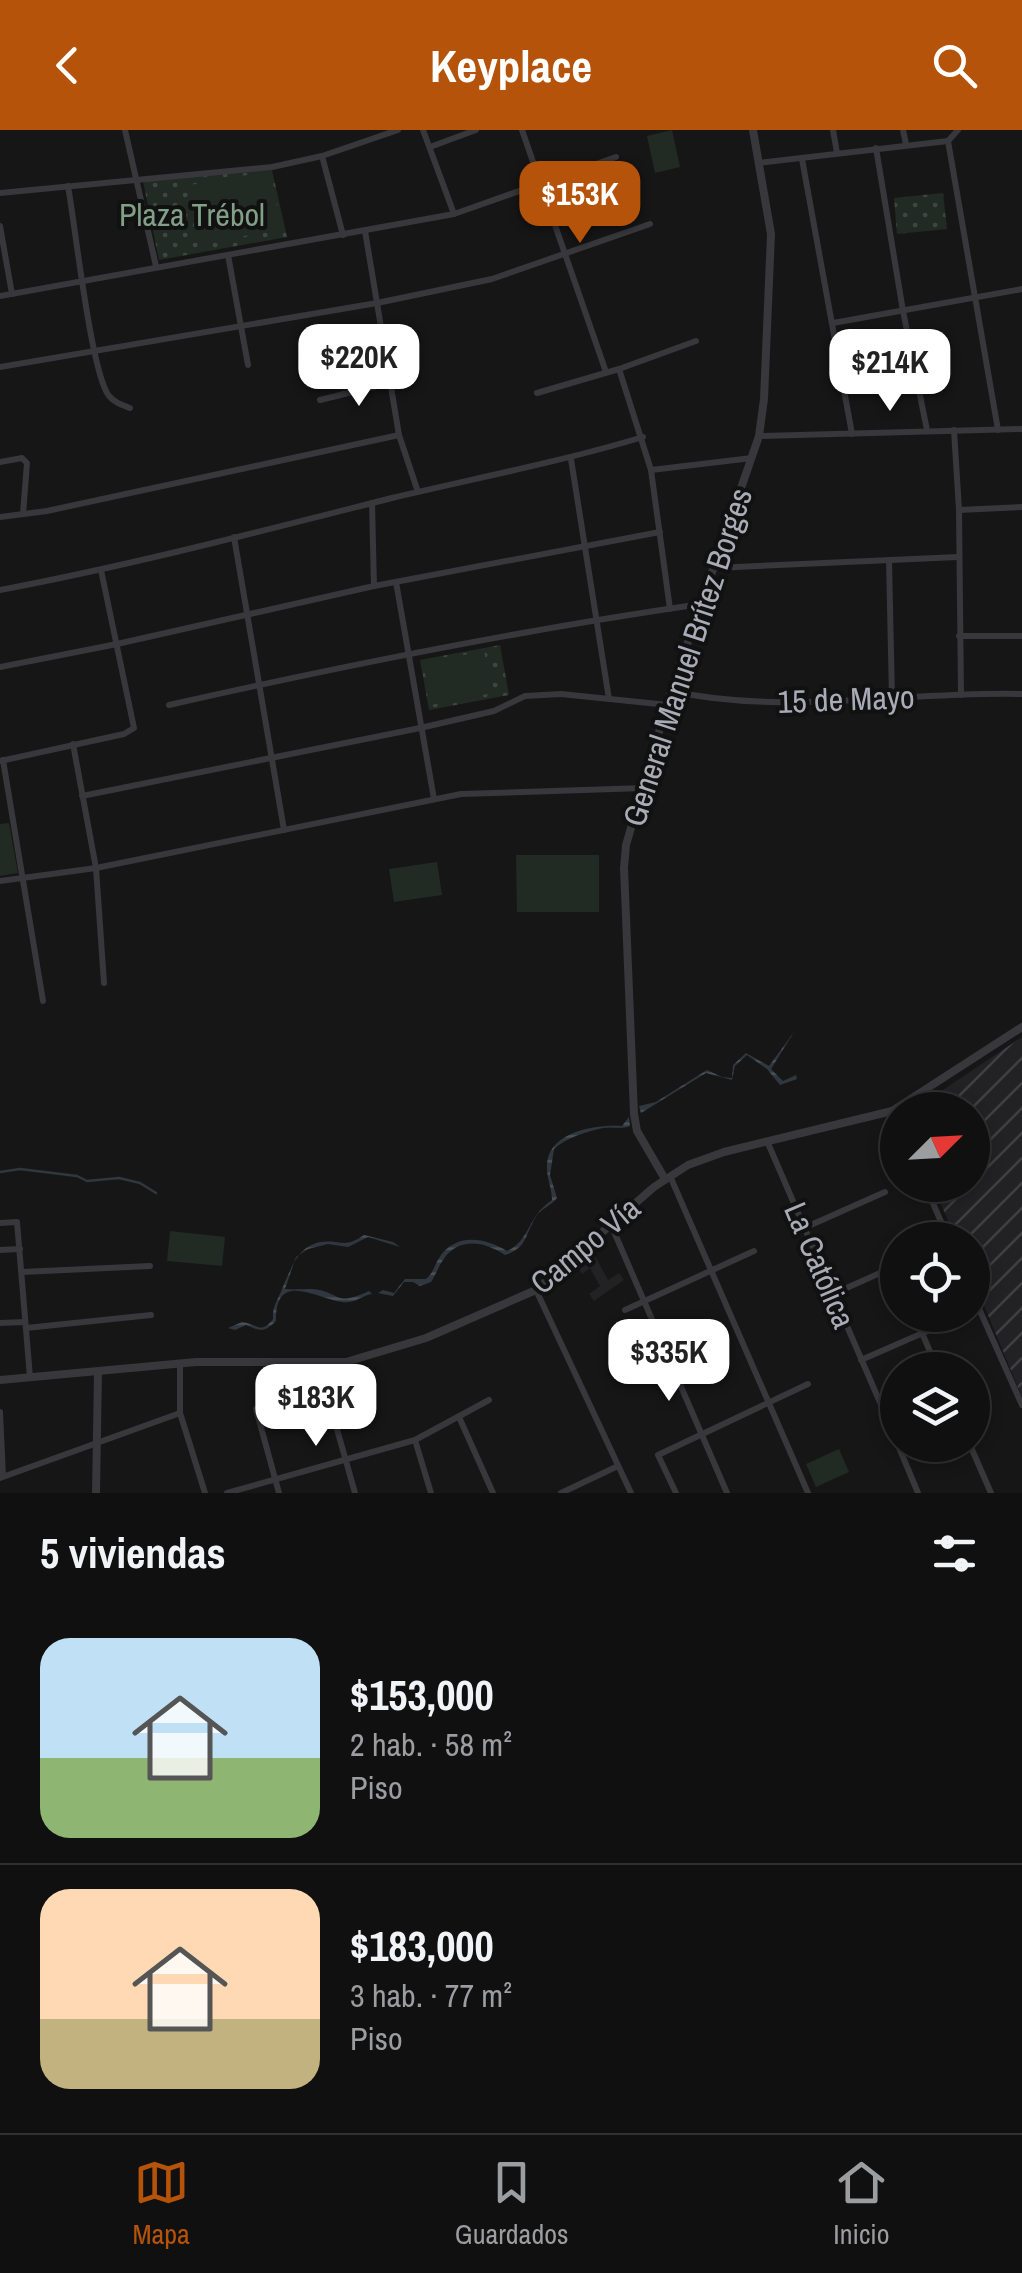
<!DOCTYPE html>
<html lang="es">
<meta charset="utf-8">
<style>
:root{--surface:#101011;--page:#19191a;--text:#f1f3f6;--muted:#9c9d9f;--line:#303031;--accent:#b45309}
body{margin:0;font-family:"Archivo Narrow",sans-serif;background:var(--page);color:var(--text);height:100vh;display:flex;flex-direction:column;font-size:38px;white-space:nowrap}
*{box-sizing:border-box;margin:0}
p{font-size:32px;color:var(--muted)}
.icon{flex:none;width:55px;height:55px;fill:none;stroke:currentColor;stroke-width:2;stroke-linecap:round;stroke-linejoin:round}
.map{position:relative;height:1363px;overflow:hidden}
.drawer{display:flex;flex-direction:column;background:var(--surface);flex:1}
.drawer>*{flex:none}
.needle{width:65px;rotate:66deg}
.fabs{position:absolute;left:880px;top:962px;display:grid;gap:20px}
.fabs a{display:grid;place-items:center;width:110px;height:110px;border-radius:50%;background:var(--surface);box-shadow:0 5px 15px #0003,0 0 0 2px var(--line);font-size:50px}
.price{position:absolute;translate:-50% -85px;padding:0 22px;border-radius:20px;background:#fff;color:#222;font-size:32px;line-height:65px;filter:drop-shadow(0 2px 5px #0008)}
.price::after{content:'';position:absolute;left:50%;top:60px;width:30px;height:22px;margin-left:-15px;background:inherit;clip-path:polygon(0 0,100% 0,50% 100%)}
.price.on{background:var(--accent);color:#fff}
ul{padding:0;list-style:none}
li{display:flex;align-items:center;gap:30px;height:250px;padding:0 40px}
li+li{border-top:2px solid var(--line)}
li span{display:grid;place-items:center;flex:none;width:280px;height:200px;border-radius:30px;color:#555}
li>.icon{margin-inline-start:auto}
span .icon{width:120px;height:120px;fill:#fffc;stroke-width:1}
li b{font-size:42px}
h2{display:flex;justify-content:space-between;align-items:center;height:120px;padding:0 40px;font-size:42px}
header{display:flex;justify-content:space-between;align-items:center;height:130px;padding:0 40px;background:var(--accent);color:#fff;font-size:45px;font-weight:800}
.menu{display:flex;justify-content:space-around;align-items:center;height:140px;border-top:2px solid var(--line);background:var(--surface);font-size:28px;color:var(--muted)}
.menu a{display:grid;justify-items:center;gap:5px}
.menu .on{color:var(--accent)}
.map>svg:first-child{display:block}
.built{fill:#222224}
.industrial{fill:url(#industrial-furrows)}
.park{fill:url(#park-dots)}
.pitch{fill:#222a24}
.water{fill:url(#water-rules)}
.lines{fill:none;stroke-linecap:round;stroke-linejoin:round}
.stream{stroke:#30373f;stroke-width:2.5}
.minor{stroke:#37373c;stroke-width:6}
.tertiary{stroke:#37373c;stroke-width:8}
.labels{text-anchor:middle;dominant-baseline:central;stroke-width:8;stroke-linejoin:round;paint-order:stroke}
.park-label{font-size:32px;fill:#829f87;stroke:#111112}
.street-label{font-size:32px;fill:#a9acb6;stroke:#111112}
</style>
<header><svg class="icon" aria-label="back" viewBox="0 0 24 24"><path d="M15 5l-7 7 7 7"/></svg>Keyplace<svg class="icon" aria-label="search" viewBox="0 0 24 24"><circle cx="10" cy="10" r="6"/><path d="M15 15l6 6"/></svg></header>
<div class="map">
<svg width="1022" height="1363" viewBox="0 0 1022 1363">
<defs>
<pattern id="industrial-furrows" width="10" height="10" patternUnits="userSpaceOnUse" patternTransform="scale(2.5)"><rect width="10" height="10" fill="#222224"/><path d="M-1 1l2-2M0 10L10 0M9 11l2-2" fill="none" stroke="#3f3f42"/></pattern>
<pattern id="park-dots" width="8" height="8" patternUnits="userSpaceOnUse" patternTransform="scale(2.5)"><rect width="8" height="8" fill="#222a24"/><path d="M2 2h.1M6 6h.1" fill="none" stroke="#3f4642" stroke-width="1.8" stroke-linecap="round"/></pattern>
<pattern id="water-rules" width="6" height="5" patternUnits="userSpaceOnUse" patternTransform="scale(2.5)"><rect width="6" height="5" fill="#30373f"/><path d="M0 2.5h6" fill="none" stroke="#4b5158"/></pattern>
</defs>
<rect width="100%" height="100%" fill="#161617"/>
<path class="built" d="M594,1124l14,26 11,-7 5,7 -30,21 -5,-7 11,-8 -10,-18 -8,6 -5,-8 7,-6 6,3 -2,-6z"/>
<path class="industrial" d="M1022,907v360l-49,-118 -1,-39h-16l-23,-55h39v-75h-59z"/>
<g class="park">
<path d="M271,36l16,71 -128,23 -16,-79z"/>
<path d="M943,63l4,36 -50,5 -3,-36z"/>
<path d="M500,515l9,50 -80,15 -9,-50z"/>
</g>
<g class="pitch">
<path d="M672,0l8,37 -25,6 -8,-37z"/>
<path d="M271,41l10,59 -81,13 -10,-58z"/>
<path d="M484,521l9,42 -62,12 -8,-42z"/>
<path d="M9,693l9,50 -18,3v-52z"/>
<path d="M516,725h83v57h-82z"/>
<path d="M437,732l5,33 -48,7 -5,-33z"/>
<path d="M170,1101l55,6 -3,29 -55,-5z"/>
<path d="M839,1319l10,23 -33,15 -10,-23z"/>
</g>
<g class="water">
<path d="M794,902l-23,37 12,12 13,-6 1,4 -17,6 -13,-16 -20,-14 -12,11 -3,14 -26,-7 -65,40 -2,-7 17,-4 51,-32 15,7 10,1 1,-13 13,-12 23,13z"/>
<path d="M629,987l1,9c-10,4 -17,0 -27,2 -17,4 -36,9 -49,21l-4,26 7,23c-6,8 -15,10 -20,17 -12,18 -9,33 -32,40 -20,-13 -46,-19 -62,5 -5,7 -7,15 -12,22l-11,4 -7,-4h-9l-11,14 -15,-3 5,-3 11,3 11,-14h21c8,-7 8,-13 13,-21 17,-26 46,-20 68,-7 23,-10 20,-34 45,-51 0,-11 -5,-21 -5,-32 -2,-36 49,-44 75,-42z"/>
<path d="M364,1105l29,7 7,5 -32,-10 -20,10 -20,-3 -20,5 -12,8 -11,32c8,1 18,0 26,0 30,2 22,19 58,2l3,3c-11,2 -18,10 -30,8 -27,-4 -67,-32 -66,19 -12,12 -16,10 -30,4l-11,5 -7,-2 14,-6c16,2 19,13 31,-3 -1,-12 5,-19 9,-30 11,-25 18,-51 53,-47 13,2 17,1 29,-7z"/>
</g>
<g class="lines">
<path class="stream" d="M0,1042l20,-3 57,7 10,5 32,-3 21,5 16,10"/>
<g class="minor">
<path d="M125,0l31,136"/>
<path d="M423,0l31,84"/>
<path d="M522,0l84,242"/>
<path d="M833,0l4,23"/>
<path d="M903,0l3,14"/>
<path d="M948,11l50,289"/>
<path d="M430,17l46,-17"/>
<path d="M876,18l27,163 24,119"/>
<path d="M322,26l21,79"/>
<path d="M802,29l50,275"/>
<path d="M758,33l190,-22 10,-11"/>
<path d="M68,56c7,38 23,187 41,210 6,7 13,9 21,12"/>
<path d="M0,63l272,-26 50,-11 76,-26"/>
<path d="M0,96l12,68"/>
<path d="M365,101l34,204 19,57"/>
<path d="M228,125l20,110"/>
<path d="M0,166l454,-82 162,-57"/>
<path d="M833,193l189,-34"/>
<path d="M0,237l377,-64 115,-24 158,-55"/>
<path d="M619,239l32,101 19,139"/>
<path d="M537,263l82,-24 77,-28"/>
<path d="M320,270l69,-17"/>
<path d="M954,300l5,80 2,185"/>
<path d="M759,306l263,-7"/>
<path d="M571,329l38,240"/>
<path d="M0,332l22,-4 5,5 -4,51"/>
<path d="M651,340l101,-12"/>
<path d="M372,373l2,83"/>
<path d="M959,380l63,-3"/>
<path d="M0,387l47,-6 352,-76"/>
<path d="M234,407l50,293"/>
<path d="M889,430l3,138"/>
<path d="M714,438l244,-11"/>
<path d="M396,452l38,217"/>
<path d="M0,460c132,-25 262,-59 392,-92 84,-20 168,-36 251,-61"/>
<path d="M959,506h63"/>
<path d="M0,537l117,-23 257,-58 286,-54"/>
<path d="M671,561c115,25 234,0 351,3"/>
<path d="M169,575c177,-40 353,-75 532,-101"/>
<path d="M73,614l23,124 8,115"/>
<path d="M3,630l40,241"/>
<path d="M0,631l124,-27 10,-6 -33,-158"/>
<path d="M82,666l338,-68 74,-17 31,-15 36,-2 107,11"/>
<path d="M0,751l96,-13 365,-74 183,-6"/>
<path d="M767,1011l131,303"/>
<path d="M670,1046l138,317"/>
<path d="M925,1055l24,55"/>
<path d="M0,1093l17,-1 13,155"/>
<path d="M612,1097l115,266"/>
<path d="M804,1098l81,-36"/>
<path d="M0,1120l20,-1"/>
<path d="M22,1142l128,-6"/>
<path d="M536,1160l95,203"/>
<path d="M972,1163l50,112"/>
<path d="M833,1164l65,-29"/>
<path d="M625,1180l129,-59"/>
<path d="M0,1193l25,-1"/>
<path d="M26,1198l125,-13"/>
<path d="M922,1203l16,37"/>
<path d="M861,1230l103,-45"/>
<path d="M318,1232l37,131"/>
<path d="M180,1233v50l25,80"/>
<path d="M256,1279l23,84"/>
<path d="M0,1282l3,64"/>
<path d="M459,1287l34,76"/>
<path d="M415,1310l16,53"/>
<path d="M898,1315l20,48"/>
<path d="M970,1315l21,48"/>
<path d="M0,1348l180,-65"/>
<path d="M227,1363l188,-53 74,-40"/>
<path d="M561,1363l57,-27"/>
<path d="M676,1363l-18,-38 150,-71"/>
</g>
<g class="tertiary">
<path d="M665,1049l-28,-48 -3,-17 -10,-246 2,-23 45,-154 88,-255 5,-37 7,-165 -18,-104"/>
<path d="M0,1250l196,-18h150l80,-24 110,-48 118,-103 34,-22 36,-13 168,-41 130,-84"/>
<path d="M96,1363l2,-122"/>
</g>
</g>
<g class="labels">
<g class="park-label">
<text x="192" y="84">Plaza Trébol</text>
</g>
<g class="street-label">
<text transform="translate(687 527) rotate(-72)">General Manuel Brítez Borges</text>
<text transform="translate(846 569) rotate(-2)">15 de Mayo</text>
<text transform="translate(585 1115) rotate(-40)">Campo Vía</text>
<text transform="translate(820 1135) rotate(67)">La Católica</text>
</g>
</g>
</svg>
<div class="fabs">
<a><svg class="needle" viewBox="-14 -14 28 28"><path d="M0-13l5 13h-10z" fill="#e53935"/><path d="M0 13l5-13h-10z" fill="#9c9d9f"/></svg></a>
<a><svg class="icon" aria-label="locate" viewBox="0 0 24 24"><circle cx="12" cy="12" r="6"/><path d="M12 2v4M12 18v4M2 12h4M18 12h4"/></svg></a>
<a><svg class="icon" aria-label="layers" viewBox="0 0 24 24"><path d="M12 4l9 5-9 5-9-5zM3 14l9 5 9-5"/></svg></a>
</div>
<b class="price on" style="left:580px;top:116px">$153K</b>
<b class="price" style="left:359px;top:279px">$220K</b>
<b class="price" style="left:890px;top:284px">$214K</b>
<b class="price" style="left:669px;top:1274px">$335K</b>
<b class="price" style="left:316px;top:1319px">$183K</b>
</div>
<section class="drawer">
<h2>5 viviendas<svg class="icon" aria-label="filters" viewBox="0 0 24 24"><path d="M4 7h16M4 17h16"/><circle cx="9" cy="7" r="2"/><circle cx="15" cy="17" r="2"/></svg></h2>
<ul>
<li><span style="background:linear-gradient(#bfe0f5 60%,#8fb573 0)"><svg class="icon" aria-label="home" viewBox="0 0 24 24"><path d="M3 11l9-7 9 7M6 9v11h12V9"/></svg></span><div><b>$153,000</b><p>2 hab. · 58 m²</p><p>Piso</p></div></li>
<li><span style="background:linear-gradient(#ffd9b3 65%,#c2b280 0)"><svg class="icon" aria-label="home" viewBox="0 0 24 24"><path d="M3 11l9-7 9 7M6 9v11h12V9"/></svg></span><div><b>$183,000</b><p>3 hab. · 77 m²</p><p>Piso</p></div></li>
</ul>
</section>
<nav class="menu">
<a class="on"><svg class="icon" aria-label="map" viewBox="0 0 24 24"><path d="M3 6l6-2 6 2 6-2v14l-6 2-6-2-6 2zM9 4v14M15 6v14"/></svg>Mapa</a>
<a><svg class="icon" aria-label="saved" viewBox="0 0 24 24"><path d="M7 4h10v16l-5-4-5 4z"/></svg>Guardados</a>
<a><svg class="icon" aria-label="home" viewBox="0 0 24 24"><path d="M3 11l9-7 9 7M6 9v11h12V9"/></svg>Inicio</a>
</nav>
